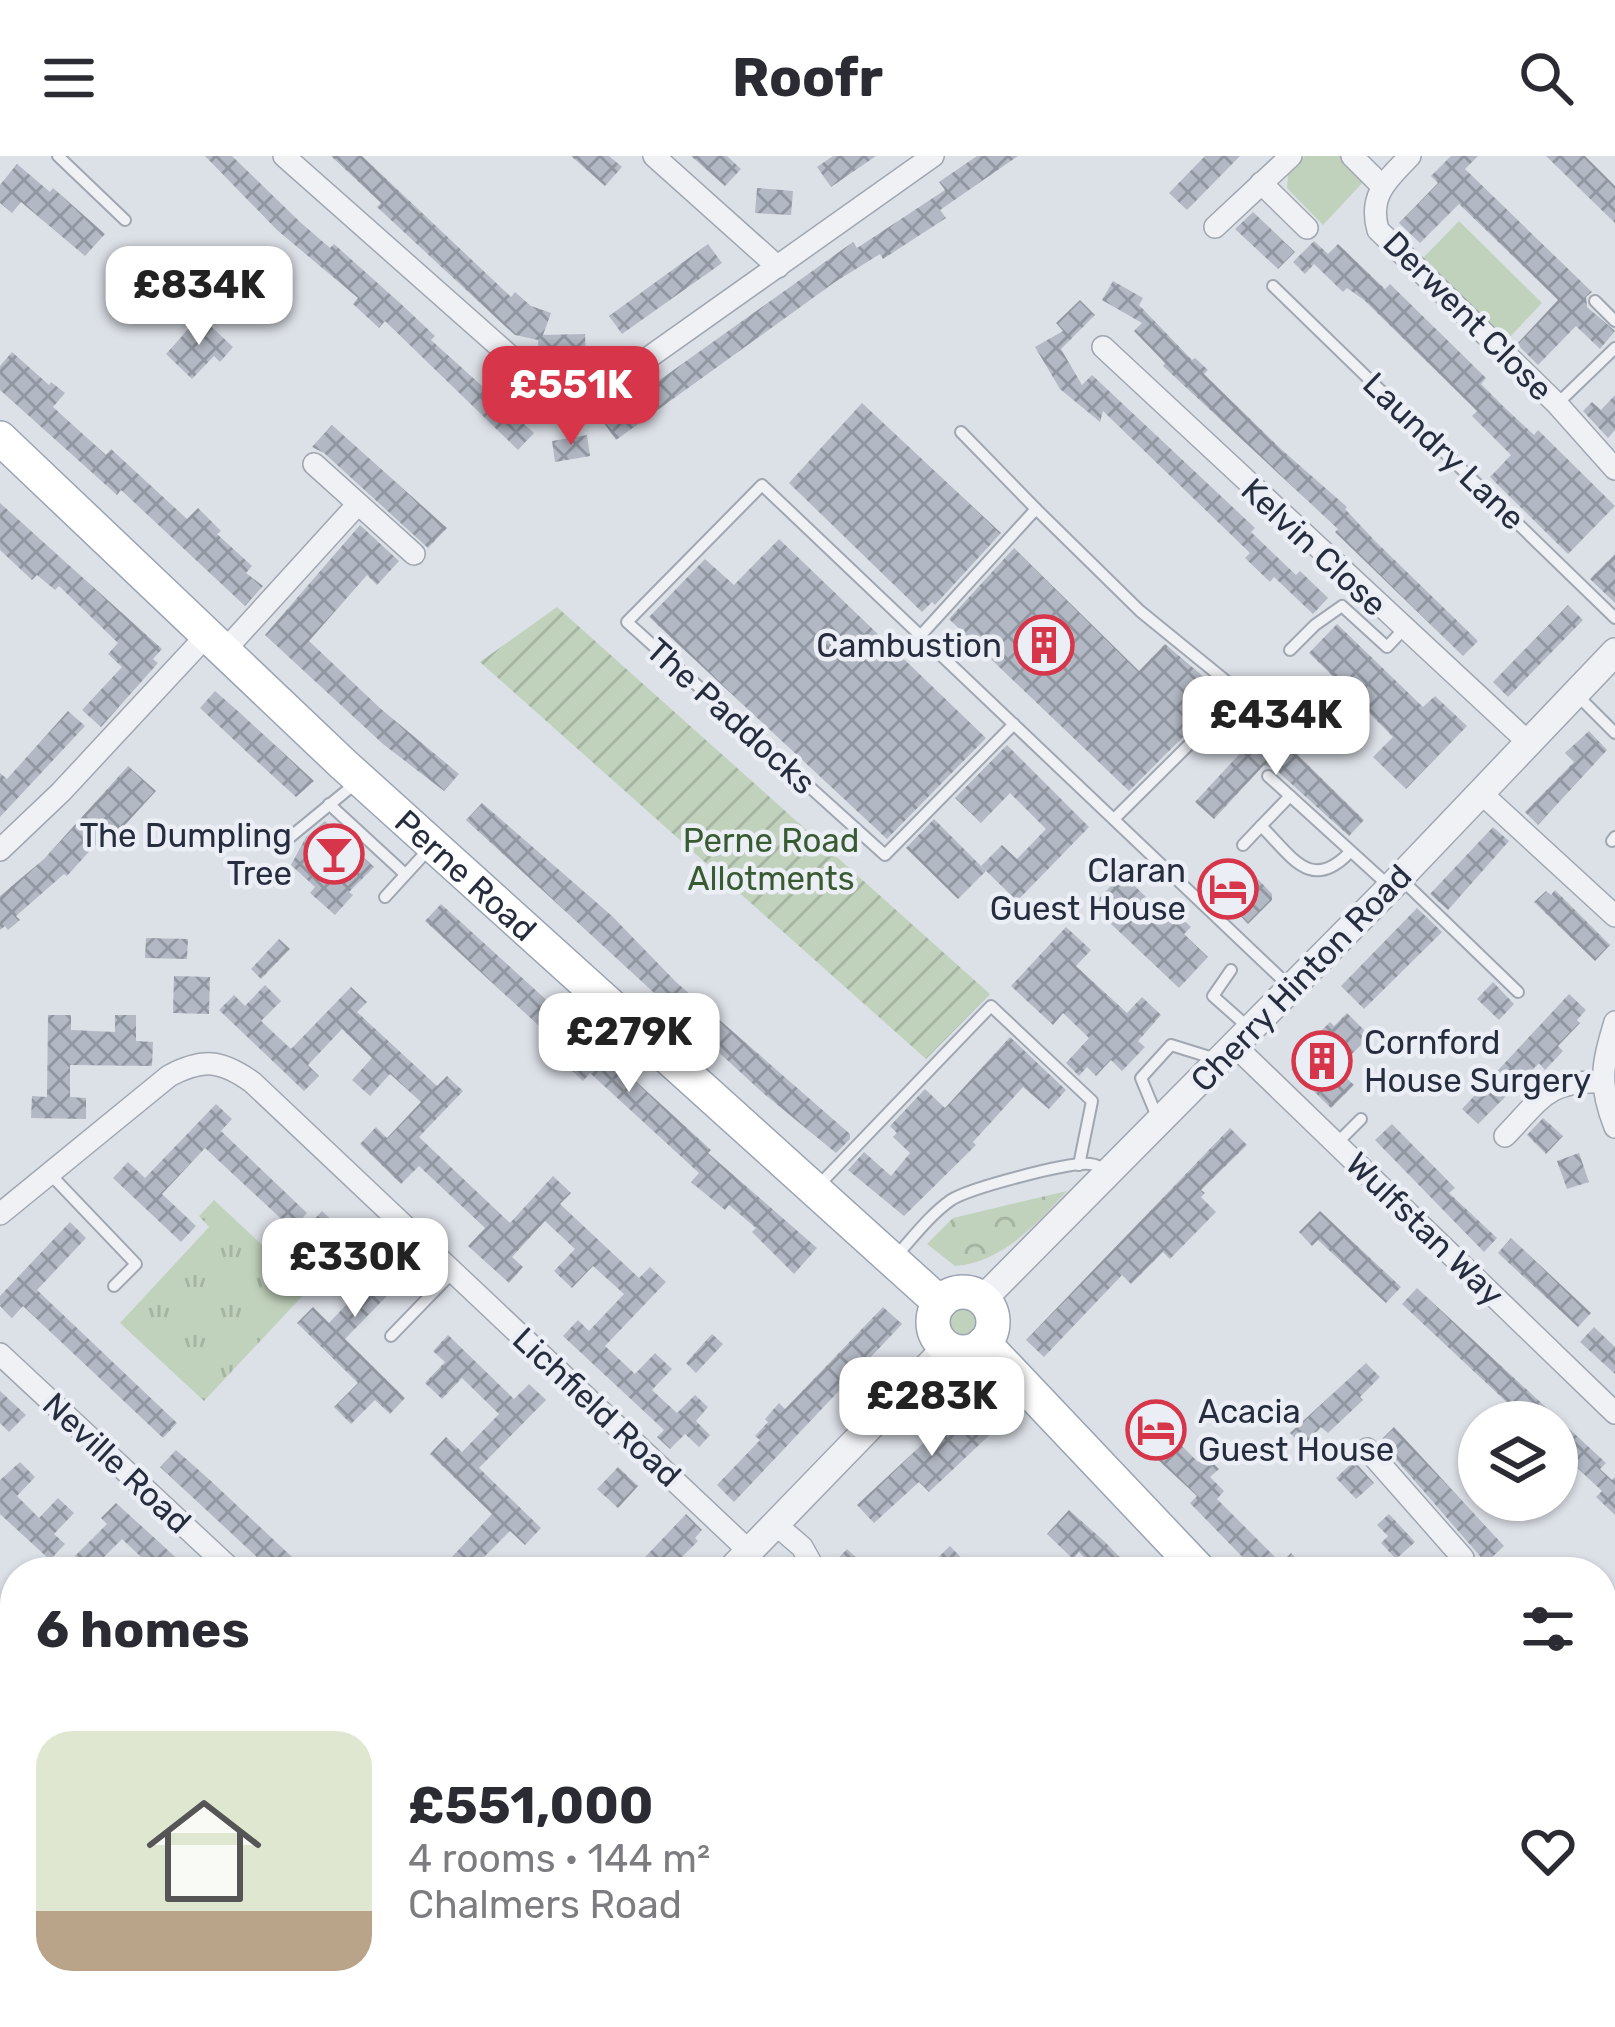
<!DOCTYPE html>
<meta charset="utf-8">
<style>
:root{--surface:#fff;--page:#f7f7f7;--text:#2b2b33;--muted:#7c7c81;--line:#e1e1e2;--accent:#d73549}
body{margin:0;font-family:Rubik,sans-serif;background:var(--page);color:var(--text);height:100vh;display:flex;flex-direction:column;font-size:45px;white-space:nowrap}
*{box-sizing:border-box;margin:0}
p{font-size:39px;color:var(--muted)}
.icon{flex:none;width:66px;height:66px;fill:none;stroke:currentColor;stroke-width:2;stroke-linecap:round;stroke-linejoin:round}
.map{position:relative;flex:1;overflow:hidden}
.panel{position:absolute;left:0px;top:1401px;width:1617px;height:471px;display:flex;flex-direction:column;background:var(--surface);border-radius:48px 48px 0 0;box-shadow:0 3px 9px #0004}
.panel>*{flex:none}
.tools{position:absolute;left:1458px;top:1245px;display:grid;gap:24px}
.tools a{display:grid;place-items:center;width:120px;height:120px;border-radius:50%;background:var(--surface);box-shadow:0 3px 9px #0004;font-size:60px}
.price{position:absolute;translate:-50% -102px;padding:0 27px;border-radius:24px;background:#fff;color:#222;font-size:39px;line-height:78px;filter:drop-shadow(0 3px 6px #0008)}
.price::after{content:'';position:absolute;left:50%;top:72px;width:36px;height:27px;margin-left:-18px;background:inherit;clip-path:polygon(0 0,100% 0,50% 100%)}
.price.selected{background:var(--accent);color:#fff}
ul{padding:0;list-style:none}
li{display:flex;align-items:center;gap:36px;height:300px;padding:0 36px}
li+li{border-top:3px solid var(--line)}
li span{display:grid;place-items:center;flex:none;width:336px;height:240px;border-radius:36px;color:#555}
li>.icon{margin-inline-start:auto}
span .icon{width:144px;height:144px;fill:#fffc;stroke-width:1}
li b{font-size:51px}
h2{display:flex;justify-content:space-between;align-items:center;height:144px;padding:0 36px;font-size:51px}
header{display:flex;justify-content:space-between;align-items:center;height:156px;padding:0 36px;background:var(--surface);font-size:54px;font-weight:700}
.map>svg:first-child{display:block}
.grass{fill:#c1d2bc}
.forest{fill:url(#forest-crowns)}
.park{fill:url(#park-tufts)}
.garden{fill:url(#garden-furrows)}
.building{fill:url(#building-cross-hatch)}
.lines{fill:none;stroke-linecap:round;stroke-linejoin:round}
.service-casing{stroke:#a1a7b1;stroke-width:14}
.minor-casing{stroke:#a1a7b1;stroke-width:24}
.tertiary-casing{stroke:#a1a7b1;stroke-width:30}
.primary-casing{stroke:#9aa4b4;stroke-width:36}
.service{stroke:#eff1f5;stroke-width:10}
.minor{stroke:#eff1f5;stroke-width:21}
.tertiary{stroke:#eff1f5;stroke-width:27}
.primary{stroke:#fff;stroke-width:33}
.labels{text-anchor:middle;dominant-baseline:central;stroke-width:9;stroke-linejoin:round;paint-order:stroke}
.street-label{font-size:33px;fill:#252d3e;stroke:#ebeff5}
.poi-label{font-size:33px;fill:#252d3e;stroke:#ebeff5;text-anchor:end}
.park-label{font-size:33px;fill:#385b31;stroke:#ebeff5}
</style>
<header><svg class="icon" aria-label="menu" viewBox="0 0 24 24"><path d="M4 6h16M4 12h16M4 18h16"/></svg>Roofr<svg class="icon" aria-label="search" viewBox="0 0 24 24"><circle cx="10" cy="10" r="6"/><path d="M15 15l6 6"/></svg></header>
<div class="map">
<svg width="1615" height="1871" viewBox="0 0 1615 1871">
<defs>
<pattern id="forest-crowns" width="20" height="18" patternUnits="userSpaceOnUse" patternTransform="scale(3)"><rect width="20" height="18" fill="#c1d2bc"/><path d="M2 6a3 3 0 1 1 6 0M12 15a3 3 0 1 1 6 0" fill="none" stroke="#a6b5a3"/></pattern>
<pattern id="park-tufts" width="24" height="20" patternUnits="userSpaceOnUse" patternTransform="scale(3)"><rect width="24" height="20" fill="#c1d2bc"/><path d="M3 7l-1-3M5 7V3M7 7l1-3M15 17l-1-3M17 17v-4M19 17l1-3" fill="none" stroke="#a6b5a3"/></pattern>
<pattern id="garden-furrows" width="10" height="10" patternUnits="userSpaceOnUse" patternTransform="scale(3)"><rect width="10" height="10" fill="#c1d2bc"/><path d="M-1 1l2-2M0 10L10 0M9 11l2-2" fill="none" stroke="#a6b5a3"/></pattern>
<pattern id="building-cross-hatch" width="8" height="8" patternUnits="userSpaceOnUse" patternTransform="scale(3)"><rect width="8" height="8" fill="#b3b9c4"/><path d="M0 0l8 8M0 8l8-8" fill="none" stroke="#9197a1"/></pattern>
</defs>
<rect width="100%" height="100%" fill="#dce0e7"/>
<g class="grass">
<path d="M1305,0h41l21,22 -44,47 -36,-37 1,-13z"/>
<path d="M1459,65l83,82 -35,37 -84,-82z"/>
<circle cx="964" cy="1165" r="19"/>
</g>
<path class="forest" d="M1067,1035c-31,33 -64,71 -112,75l-28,-22 26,-26z"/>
<path class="park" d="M214,1044l95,89 -105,112 -84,-78 89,-96 -10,-11z"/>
<path class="garden" d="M557,451l433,387 -64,65 -446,-397z"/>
<g class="building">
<path d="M205,0h27l68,66 30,26 4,-4 67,60 34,32 -4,4 103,93 -16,17 -133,-129 -6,7 -26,-24 5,-6 -81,-68z"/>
<path d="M331,0h31l149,141 4,-5 16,14 20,7 -8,22 42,-1 1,24 -47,1 -1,-19 -23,-5 -9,-8 -129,-120 4,-4z"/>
<path d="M571,0h38l13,11 -17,19z"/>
<path d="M691,0h36l14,13 -16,17z"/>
<path d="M833,0h43l-45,31 -14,-20z"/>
<path d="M977,0h41l-78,54 6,8 -63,41 -3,-5 -45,28 -219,158 -12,-17 36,-29 213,-152 4,6 88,-58 -6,-8z"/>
<path d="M1205,0h35l-53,54 -18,-17z"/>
<path d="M1451,0h27l-13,13 127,123 -6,5 1,10 28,24 -15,18 -24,-23 -38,39 -21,-21 41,-44 -99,-96 -39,39 -21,-20 39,-40 -7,-7z"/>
<path d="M1546,0h39l30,30v37z"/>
<path d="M17,8l33,28 3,-4 52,46 -20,22 -64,-54 -9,11 -12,-10v-18z"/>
<path d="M757,32l36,3 -2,24 -36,-2z"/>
<path d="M1253,56l42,40 -17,17 -43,-40z"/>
<path d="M1314,85l14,13 10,-10 47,45 5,-5 96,94 -5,6 24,24 29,27 4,-5 77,76 -47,48 -78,-77 21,-22 -39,-39 5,-5 -113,-111 -17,-12 -4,4 -29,-28 -9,10 -12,-12z"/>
<path d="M708,88l14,19 -100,71 -13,-18z"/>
<path d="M1113,125l30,17 -4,7 53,55 3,-2 13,12 -4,4 78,76 65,57 -2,2 30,32 103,100 -15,15 -128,-124 3,-3 -175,-163 2,-3 -31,-32 8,-8 -40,-23z"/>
<path d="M1080,144l15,15 -34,34 21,36 10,-10 163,153 -4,4 45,43 4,-4 28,27 -15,16 -39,-37 -4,5 -25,-24 5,-5 -147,-142 -3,11 -40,-33 -25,-42 28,-16 -7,-8z"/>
<path d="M200,160l33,31 -13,15 -6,-6 -22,23 -26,-25z"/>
<path d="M12,196l37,33 2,-3 14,11 -12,14 53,48 5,-6 76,70 11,-11 23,23 -4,3 35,32 -6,7 17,13 -18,20 -124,-116 -4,5 -117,-105v-24z"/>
<path d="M1615,239v35l-7,8 -25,-27 9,-9 9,8z"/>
<path d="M862,247l139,130 -66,72 -3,-3 -10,10 -133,-129z"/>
<path d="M332,269l115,103 -19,20 -104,-95 -12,-6z"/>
<path d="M587,279l3,21 -35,6 -3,-21z"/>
<path d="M0,347l162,146 -9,10 5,4 -57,64 -19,-17 40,-43 -14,-13 10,-11 -59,-57 -4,4 -18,-15 -5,5 -32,-30z"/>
<path d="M360,369l39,36 -22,24 -10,-10 -58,66 72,68 78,65 -15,17 -61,-47 -118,-109z"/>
<path d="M779,383l207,199 -99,101 -238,-222 56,-58 29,26z"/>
<path d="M1014,392l125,123 26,-27 53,45 3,10 -92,92 -180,-172z"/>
<path d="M1615,398v49l-25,-24z"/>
<path d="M1568,449l15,15 -75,77 -15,-15z"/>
<path d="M1337,468l86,83 12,-11 32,30 -61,63 -33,-32 20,-20 -31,-31 -20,20 -18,-18 20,-21 -35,-34z"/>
<path d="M215,535l24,21 75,69 -18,16 -46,-42 -50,-47z"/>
<path d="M68,555l17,15 -85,91v-44l7,6z"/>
<path d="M1261,563l103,101 -15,16 -74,-67 -11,-4 -50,54 -19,-17 51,-55 -6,-6z"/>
<path d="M1589,575l18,19 -69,75 -13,-13 49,-50 -9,-9z"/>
<path d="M1007,589l82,82 -72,74 -36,-35 21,-21 15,14 29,-30 -36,-36 -29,30 -26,-25z"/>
<path d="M128,610l28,25 -55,60 -6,-6 -28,31 -3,-2 -48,42 4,4 -12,10 -3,-4 -5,4v-34l44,-37z"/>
<path d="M482,647l130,113 64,66 174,152v5l-14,14 -73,-60 -297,-273z"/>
<path d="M934,663l52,52 -28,28 -52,-51z"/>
<path d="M325,665l49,46 -25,25 4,3 -18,20 -25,-22 5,-6 -24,-22 15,-28z"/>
<path d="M1493,671l16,14 -61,69 -18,-16z"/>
<path d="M1228,703l21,21 5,-5 18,19v6l-24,24 -41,-44z"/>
<path d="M1122,718l42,40 7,-6 20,19 -7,7 24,23 -29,31 -87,-82z"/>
<path d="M1555,734l55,55 -15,16 -61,-59 12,-11 5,4z"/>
<path d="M441,748l245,223 25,23 -3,3 109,95 -23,26 -42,-42 4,-4 -27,-23 -4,5 -34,-28 8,-9 -109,-100 -7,8 -28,-26 7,-8 -137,-126z"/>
<path d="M1417,752l25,24 -78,77 -23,-23z"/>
<path d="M1066,771l25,23 -15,16 51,47 15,-16 19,18 -23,26 7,6 -23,24 -11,-11 -15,16 -9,-9 -8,9 -13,-13 23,-25 -26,-25 -10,12 -42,-39z"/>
<path d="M146,782l42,1 -1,20 -42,-1z"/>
<path d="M279,783l11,10 -29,30 -10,-10z"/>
<path d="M174,820l36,1 -1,37 -36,-1z"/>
<path d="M1493,826l21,22 -15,16 -22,-21z"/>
<path d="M265,829l16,16 -20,20 30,28 60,-62 16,15 -10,10 80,74 10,-10 16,15 -44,46 91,86 43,-47 18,17 -11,11 79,74 11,-11 16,15 -61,64 30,28 20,-21 17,16 -20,21 25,23 18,-18 13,12 -12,14 14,14 -11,12 -14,-13 -15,15 -13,-12 7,-7 -101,-94 15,-16 11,11 35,-37 -31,-28 -21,22 -18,-17 21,-22 -30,-28 -33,36 11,10 -14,16 -41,-37 17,-18 -66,-62 -18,18 -41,-40 16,-17 11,11 34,-36 -31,-28 -20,22 -18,-16 20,-22 -30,-29 -34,36 11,11 -15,15 -85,-81 15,-15 11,11z"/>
<path d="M1569,838l17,16 -9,10 3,3 -22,23 5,5 -18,19 -6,-7 -61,61 -16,-15z"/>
<path d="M1347,857l23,23 -33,33 17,16 -23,23 -40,-39 16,-16 -4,-4 27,-27 4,4z"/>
<path d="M48,859h23v15l44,2v-17h21v26l17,1 -1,24 -82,-1v32l16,1v21l-55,-1 1,-22 15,1z"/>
<path d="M1010,881l56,53 -17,19 -26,-22 -50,55 3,3 -72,71 -56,-46 16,-18 27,24 19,-23 -17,-16 4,-4 -7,-7 35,-37 20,19z"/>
<path d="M216,948l16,15 -11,12 86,82 -15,16 -87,-81 -43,46 34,32 -15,16 -68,-64 15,-16 17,16z"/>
<path d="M1543,962l20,18 -17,18 -19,-19z"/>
<path d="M1392,968l63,64 -6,5 48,45 -13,14 -109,-112z"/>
<path d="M1230,972l17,17 -46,45 4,3 -4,4 15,15 -46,47 -7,-7 -32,32 -9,-9 -78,82 -18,-17z"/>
<path d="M1579,997l10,29 -22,7 -10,-28z"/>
<path d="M322,1055l59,58 15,-16 17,16 -68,70 60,59 -15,16 -15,-14 -24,24 -17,-17 24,-24 -61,-60 16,-16 16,16 36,-38 -58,-58z"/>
<path d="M1320,1055l81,76 -15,16 -68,-63 -6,6 -13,-14z"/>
<path d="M70,1066l16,16 -49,52 140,133 -14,15 -140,-132 -11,12 -12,-12v-10z"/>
<path d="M1511,1082l80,75 -13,14 -80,-74z"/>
<path d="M1417,1132l189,175 -6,6 12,11 3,-3v38l-19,-18 6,-6 -45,-42v-27h-29l-126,-118z"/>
<path d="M883,1151l19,17 -168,178 -17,-17 43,-45 -5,-4 13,-14 -3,-3 14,-16 6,6z"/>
<path d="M1594,1171l21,20v27l-35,-32z"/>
<path d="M712,1178l11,10 -27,29 -10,-10z"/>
<path d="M448,1179l66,64 15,-15 17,16 -67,68 62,60 -16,17 -15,-14 -41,41 -19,-13 42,-45 -62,-60 16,-17 16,15 37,-38 -37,-36 -20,21 -17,-16 20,-21 -12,-11z"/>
<path d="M1366,1207l14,14 -20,20 3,3 -35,33 -7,-6 -18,19 -13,-13z"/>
<path d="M0,1235l26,24 -17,17 -9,-9z"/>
<path d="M972,1242l26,29 -69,65 -10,-10 -45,41 -17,-18z"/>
<path d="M1159,1247l25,24 -11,10 25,25 7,-7 14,14 -9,8 14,14 -7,8 64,64 10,-10 18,19h-52l-67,-69 7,-7 -68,-63z"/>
<path d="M1394,1271l110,119 -18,17 -106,-122z"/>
<path d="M176,1294l35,31 97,91h-35l-113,-105z"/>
<path d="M1354,1305l20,22 -18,16 -20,-21z"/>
<path d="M20,1306l15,15 -18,19 22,22 19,-20 16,15 -20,21 11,10 -15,16 -50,-46v-34z"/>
<path d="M618,1311l20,19 -20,22 -21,-19z"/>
<path d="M116,1347l43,39 32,30h-34l-35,-33 -32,32 -15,-15 32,-32 -6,-6z"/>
<path d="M1069,1354l36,32 29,30h-36l-19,-20 -6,7 -26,-25z"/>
<path d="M686,1358l16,16 -7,8 3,3 -31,31h-36z"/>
<path d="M1389,1358l26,28 -19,17 -15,-16 7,-7 -11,-11z"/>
<path d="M950,1390l25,26h-52z"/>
<path d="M847,1393l24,23h-40l-1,-5z"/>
<path d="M0,1520l15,14v31l-15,-14z"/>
<path d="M0,1612l15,15v50l-15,-16z"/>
</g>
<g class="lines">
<defs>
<g id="service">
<path d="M58,0l67,64"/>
<path d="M1273,130l342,332"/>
<path d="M1595,145l20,20"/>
<path d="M1557,248l58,-56"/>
<path d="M961,276l75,77"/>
<path d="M921,479l115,-126 104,102 86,70 6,21 -118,117"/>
<path d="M1290,494l25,-25 27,-19 45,41 16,-17"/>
<path d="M1578,540l37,37"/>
<path d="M1014,568l-129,131 -258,-233 135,-137 527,501"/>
<path d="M1268,620l120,109"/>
<path d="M1290,640l-29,30c30,29 49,67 88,27"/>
<path d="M329,648l76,70"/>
<path d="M289,682l67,-55"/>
<path d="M1612,685l3,-4"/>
<path d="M1243,689l18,-19"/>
<path d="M1402,724l116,112"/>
<path d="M385,741l43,-47"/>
<path d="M1231,814l-18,26 35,31"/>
<path d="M1158,963l-17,-41 30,-33 45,14"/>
<path d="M1337,987l24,-24"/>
<path d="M50,1018l86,90 -22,22"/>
<path d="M819,1029l172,-179 101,95 -13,64"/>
<path d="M898,1098c17,-19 32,-39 53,-54 19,-12 117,-38 139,-36 9,1 9,3 16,8"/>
<path d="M391,1180l62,-64"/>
<path d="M1602,1580l9,-9"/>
<path d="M1340,1870l13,-13"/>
</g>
<g id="minor">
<path d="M284,0l243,215 28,23 14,6 38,-13 326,-231"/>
<path d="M654,0l124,111"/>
<path d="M1352,0l29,29"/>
<path d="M1410,0c-22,23 -42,39 -32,74l179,174 58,65"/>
<path d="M1261,27l46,45"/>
<path d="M1215,71l76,-71"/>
<path d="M1103,191l426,396"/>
<path d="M314,308l100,90"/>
<path d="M225,494l133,-146"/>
<path d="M1481,637l134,123"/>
<path d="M0,694l61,-58 147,-158"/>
<path d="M1615,866c-13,43 -17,62 0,105"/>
<path d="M1235,890l380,367"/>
<path d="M1505,980c36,-37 42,-56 98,-54"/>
<path d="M0,1058l169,-138c34,-18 52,-16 83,6l497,469"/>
<path d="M0,1198l234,218"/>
<path d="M1367,1293l96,109 -15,14"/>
<path d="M774,1367l28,24 14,25"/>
<path d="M0,1581l15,15"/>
<path d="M1602,1607l13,14"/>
<path d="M408,1857l14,14"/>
<path d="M958,1857l14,14"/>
<path d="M1081,1871l15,-14"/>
</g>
<g id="tertiary">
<path d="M983,1143l408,-412 224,-235"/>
<path d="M729,1416l218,-225"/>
<path d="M292,1871l14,-14"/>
</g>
<g id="primary">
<path id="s1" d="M0,282l343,326 597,539"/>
<circle cx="963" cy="1166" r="30"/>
<path d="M984,1187l217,229"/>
<path d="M1602,1847l13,14"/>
</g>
</defs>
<use href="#service" class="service-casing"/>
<use href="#minor" class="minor-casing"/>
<use href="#tertiary" class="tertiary-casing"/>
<use href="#primary" class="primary-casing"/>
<use href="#service" class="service"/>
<use href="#minor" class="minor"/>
<use href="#tertiary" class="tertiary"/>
<use href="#primary" class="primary"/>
</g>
<defs>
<symbol id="building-ring" viewBox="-11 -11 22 22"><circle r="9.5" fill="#ebeff5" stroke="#d73549" stroke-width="1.5"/><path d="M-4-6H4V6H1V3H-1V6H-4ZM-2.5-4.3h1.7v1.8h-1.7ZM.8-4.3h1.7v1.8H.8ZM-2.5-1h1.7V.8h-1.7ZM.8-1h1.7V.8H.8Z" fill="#d73549"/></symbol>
<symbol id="bar-ring" viewBox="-11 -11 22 22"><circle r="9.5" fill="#ebeff5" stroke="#d73549" stroke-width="1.5"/><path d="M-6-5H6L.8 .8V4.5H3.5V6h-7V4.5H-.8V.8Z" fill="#d73549"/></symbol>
<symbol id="hotel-ring" viewBox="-11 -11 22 22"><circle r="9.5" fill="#ebeff5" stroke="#d73549" stroke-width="1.5"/><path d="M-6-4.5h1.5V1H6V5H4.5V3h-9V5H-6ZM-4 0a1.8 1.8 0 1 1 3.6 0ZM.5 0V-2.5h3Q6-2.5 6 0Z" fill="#d73549"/></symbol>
</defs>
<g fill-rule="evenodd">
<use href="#building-ring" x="1011" y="456" width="66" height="66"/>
<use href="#bar-ring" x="301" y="665" width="66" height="66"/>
<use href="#hotel-ring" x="1195" y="700" width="66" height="66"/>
<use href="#building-ring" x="1289" y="872" width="66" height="66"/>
<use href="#hotel-ring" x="1123" y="1241" width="66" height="66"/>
</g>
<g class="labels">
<g class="street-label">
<text transform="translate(1468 160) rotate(45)">Derwent Close</text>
<text transform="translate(1444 295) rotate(44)">Laundry Lane</text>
<text transform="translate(1314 391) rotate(43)">Kelvin Close</text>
<text transform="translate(731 560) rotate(42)">The Paddocks</text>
<text stroke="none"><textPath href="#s1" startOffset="639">Perne Road</textPath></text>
<text transform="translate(1301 822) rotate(-46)">Cherry Hinton Road</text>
<text transform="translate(1425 1073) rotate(44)">Wulfstan Way</text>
<text transform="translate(597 1251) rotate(43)">Lichfield Road</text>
<text transform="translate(117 1307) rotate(43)">Neville Road</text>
</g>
<g class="poi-label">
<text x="1002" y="489">Cambustion</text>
<text x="292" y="679">The Dumpling<tspan x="292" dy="38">Tree</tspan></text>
<text x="1186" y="714">Claran<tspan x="1186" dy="38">Guest House</tspan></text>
<text x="1364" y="886" text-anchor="start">Cornford<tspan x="1364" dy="38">House Surgery</tspan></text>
<text x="1198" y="1255" text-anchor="start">Acacia<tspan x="1198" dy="38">Guest House</tspan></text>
</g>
<g class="park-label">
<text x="771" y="684">Perne Road<tspan x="771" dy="38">Allotments</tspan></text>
</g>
</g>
</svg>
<div class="tools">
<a><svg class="icon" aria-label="layers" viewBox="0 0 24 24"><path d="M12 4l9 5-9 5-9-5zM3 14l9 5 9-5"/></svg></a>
</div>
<b class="price" style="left:199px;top:192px">£834K</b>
<b class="price selected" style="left:571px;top:292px">£551K</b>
<b class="price" style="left:1276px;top:622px">£434K</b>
<b class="price" style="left:629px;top:939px">£279K</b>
<b class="price" style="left:355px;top:1164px">£330K</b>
<b class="price" style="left:932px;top:1303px">£283K</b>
<section class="panel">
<h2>6 homes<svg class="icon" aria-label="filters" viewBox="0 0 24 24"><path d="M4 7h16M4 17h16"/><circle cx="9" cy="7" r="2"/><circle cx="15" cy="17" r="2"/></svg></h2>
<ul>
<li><span style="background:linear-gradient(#dfe7d0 75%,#b9a48a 0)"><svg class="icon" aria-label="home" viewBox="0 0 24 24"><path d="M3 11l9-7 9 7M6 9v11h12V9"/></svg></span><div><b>£551,000</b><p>4 rooms · 144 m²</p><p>Chalmers Road</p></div><svg class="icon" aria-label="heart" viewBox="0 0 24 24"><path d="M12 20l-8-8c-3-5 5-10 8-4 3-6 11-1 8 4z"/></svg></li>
</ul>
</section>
</div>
